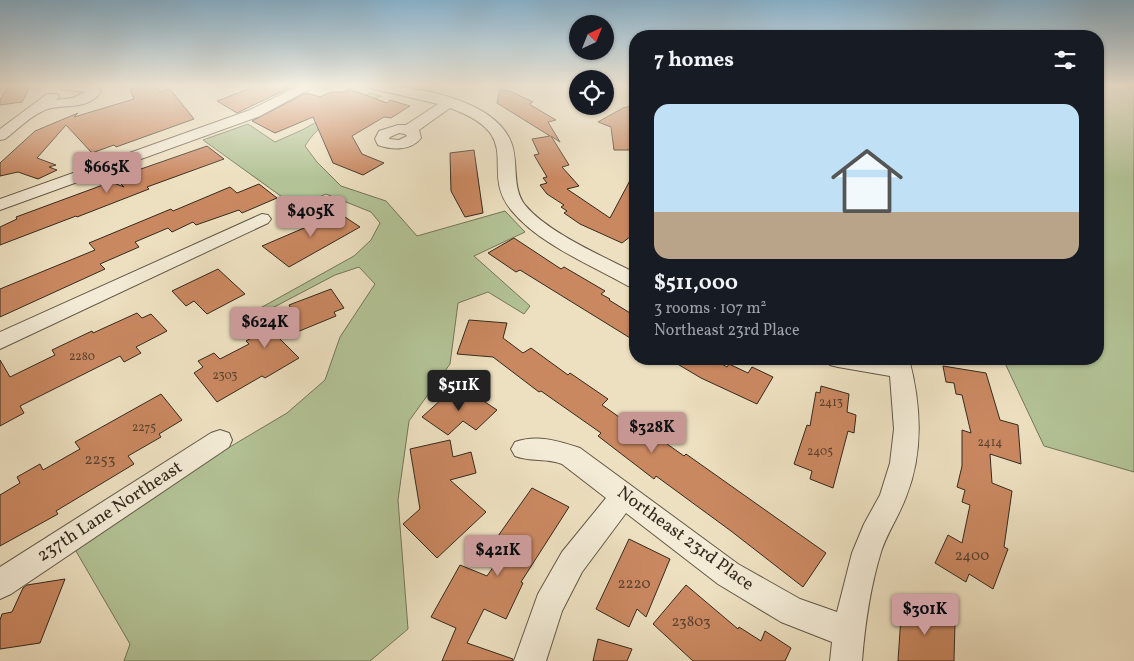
<!DOCTYPE html>
<meta charset="utf-8">
<style>
:root{--surface:#171b24;--page:#20242c;--text:#f1f3f6;--muted:#9ea1a6;--accent:#c59692}
body{margin:0;font-family:Vollkorn,serif;background:var(--page);color:var(--text);height:100vh;display:flex;flex-direction:column;font-size:19px;white-space:nowrap}
*{box-sizing:border-box;margin:0}
p{font-size:16px;color:var(--muted)}
.icon{flex:none;width:28px;height:28px;fill:none;stroke:currentColor;stroke-width:2;stroke-linecap:round;stroke-linejoin:round}
.map{position:relative;flex:1;overflow:hidden}
.panel{position:absolute;left:629px;top:30px;width:475px;height:335px;display:flex;flex-direction:column;background:var(--surface);border-radius:20px;box-shadow:0 1px 4px #0004}
.panel>*{flex:none}
.needle{width:32px;rotate:43deg}
.buttons{position:absolute;left:569px;top:15px;display:grid;gap:10px}
.buttons a{display:grid;place-items:center;width:45px;height:45px;border-radius:50%;background:var(--surface);box-shadow:0 1px 4px #0004;font-size:25px}
.price{position:absolute;translate:-50% -42px;padding:0 11px;border-radius:5px;background:var(--accent);color:#111;font-size:16px;line-height:32px;filter:drop-shadow(0 1px 2px #0008)}
.price::after{content:'';position:absolute;left:50%;top:30px;width:15px;height:11px;margin-left:-8px;background:inherit;clip-path:polygon(0 0,100% 0,50% 100%)}
.price.selected{background:#222;color:#fff}
ul{padding:0;list-style:none}
li{display:grid;align-content:center;gap:10px;height:265px;padding:0 25px}
li span{display:grid;place-items:center;height:155px;border-radius:15px;color:#555}
li>.icon{margin-inline-start:auto}
span .icon{width:90px;height:90px;fill:#fffc;stroke-width:1}
li b{font-size:21px}
h2{display:flex;justify-content:space-between;align-items:center;height:60px;padding:0 25px;font-size:21px}
.map>svg:first-child{display:block}
.green{fill:#b3c396;stroke:#74765a}
.building{fill:#ca8861;stroke:#352a1e}
.lines{fill:none;stroke-linecap:round;stroke-linejoin:round}
.minor-casing{stroke:#635846;stroke-width:2}
.minor{fill:#f3ebd6;fill-rule:evenodd}
.labels{text-anchor:middle;dominant-baseline:central;stroke-width:5;stroke-linejoin:round;paint-order:stroke}
.number-label{font-size:12px;fill:#5a422f}
.near-number-label{font-size:15px;fill:#5a422f}
.near-street-label{font-size:18px;fill:#352a1e;stroke:#f3ebd6}
</style>
<div class="map">
<svg width="1134" height="661" viewBox="0 0 1134 661">
<rect width="100%" height="100%" fill="#ede0c0"/>
<filter id="stains"><feTurbulence type="fractalNoise" baseFrequency=".004" numOctaves="4"/><feColorMatrix values="0 0 0 0 .2 0 0 0 0 .09 0 0 0 0 .02 0 0 0 .5 -.17"/></filter>
<radialGradient id="worn" r=".72"><stop offset=".6" stop-color="#630" stop-opacity="0"/><stop offset="1" stop-color="#630" stop-opacity=".3"/></radialGradient>
<g class="green">
<path d="M1098,85h36v387l-90,-26 -41,-87h95z"/>
<path d="M370,93l11,3c-11,6 -21,13 -31,18 -23,12 -29,7 -45,32l12,16 24,24 45,15 31,35 88,-25 20,21 -51,24 56,50 -6,8 -36,-22 -30,11 -8,61 -41,57 -11,79 10,129 -38,32h-246l6,-17 -57,-98 145,-92 69,-41 38,-33 15,-43 35,-53 -16,-17 -24,8 -76,40 -4,-4 99,-55 17,-16 9,-17 -9,-11 -45,-18 -30,13 -93,-67 45,-16 27,18 27,-12z"/>
</g>
<g class="building">
<path d="M9,85h22l-9,17 -22,3v-5z"/>
<path d="M134,85h22l4,7 10,-3 24,30 -78,28 -2,-2 -22,8 -26,-28 -29,33 19,7 -7,2 8,3 -19,9 -20,-7 -18,4v-13l35,-32 43,-18 -4,4 60,-18 -4,-10 5,-1z"/>
<path d="M259,85h19l11,3 -52,25 -20,-12z"/>
<path d="M349,89l38,14 3,-3 20,6 -19,12 -7,-1 -32,19 10,18 22,9 -21,12 -30,-12 -20,-46 -38,16 -23,-12 54,-28 14,4 11,-5h12z"/>
<path d="M500,89l12,3 21,10 -4,2 27,16 -8,2 12,20 -9,-6 18,29 -7,2 17,19 -12,3 43,29 25,-47v62l-13,10 -42,-19 -16,-11 3,-2 -6,-4 3,-2 -17,-11 -7,-9 7,-2 -4,-5 4,-1 -13,-22 5,-1 -7,-15 18,-3 -53,-33z"/>
<path d="M635,105v45h-21l-3,-23 -13,-5 25,-14z"/>
<path d="M207,146l17,13 -77,28 2,2 -72,28 -1,-1 -76,29v-18l17,-8 -1,-2 95,-35 13,5 -9,-9z"/>
<path d="M474,150l9,63 -18,4 -14,-26 -1,-38z"/>
<path d="M259,184l18,14 -35,15 -3,-3 -43,15 -3,-3 -21,10 -4,-4 -33,14 4,5 -39,17 5,5 -105,48v-28l95,-39 -6,-7 82,-34 2,2 57,-24 7,6z"/>
<path d="M333,209l27,18 -71,40 -27,-21 49,-21 -2,-2 10,-5 -2,-2z"/>
<path d="M514,238l47,31 3,-2 41,24 -4,3 9,5 -1,1 26,16v25l-115,-71 -4,2 -28,-19z"/>
<path d="M218,269l27,25 -38,20 -13,-13 -8,5 -14,-15z"/>
<path d="M331,289l13,19 -10,4 2,4 -56,23 19,19 -34,20 -3,-2 -45,26 -23,-29 9,-6 -5,-6 16,-8 6,6 29,-15 -3,-3 17,-10 33,-13 -7,-13z"/>
<path d="M137,313l5,5 9,-4 16,17 -31,16 5,6 -17,9 -4,-6 -100,50 4,7 -24,13v-66l10,17 45,-22 -3,-5 40,-19 1,2z"/>
<path d="M469,320l38,3 -4,15 20,15 8,-5 37,27 2,-2 38,26 -6,6 30,21 4,-4 48,34 2,-2 140,99 -23,34 -72,-56 -75,-55 -2,3 -56,-43 3,-3 -60,-42 -2,1 -46,-35 -36,-3z"/>
<path d="M669,359h44l14,8 2,-3 19,9 4,-6 21,10 -16,27 -56,-26z"/>
<path d="M943,366l43,7 14,47 18,5 3,39 -31,-10 2,29 20,8 -8,56 4,2 -15,40 -24,-15 -3,8 -31,-19 13,-28 14,8 8,-38 -8,-3 3,-12 -8,-3 5,-21v-36l9,3 -9,-38 -6,-1 -2,-11 -8,-1z"/>
<path d="M821,386l28,8 -2,18 9,3 -2,18 -6,-2 -15,57 -23,-9 2,-8 -18,-7 13,-39 3,1 6,-34 4,1z"/>
<path d="M453,389l18,12 5,-5 21,14 -21,20 -13,-9 -15,14 -26,-18z"/>
<path d="M161,394l21,26 -23,14 2,3 -33,19 6,8 -78,47 2,3 -58,32v-51l20,-12 -3,-6 23,-13 3,6 37,-21 -5,-7z"/>
<path d="M450,440l3,17 18,-5 5,21 -26,7 36,32 -49,46 -34,-34 17,-15 -10,-60z"/>
<path d="M532,488l37,19 -48,75 2,1 -17,36 -22,-10 -17,34 46,16 -1,2h-70l14,-33 -25,-11 29,-52 27,11 23,-33 -12,-7z"/>
<path d="M629,539l41,20 -24,58 -9,-8 -8,18 -33,-18z"/>
<path d="M65,579l-25,64 -40,6v-29l2,-6 10,-2 11,-24 4,-3z"/>
<path d="M686,585l52,44 1,-2 22,14 4,-10 26,17 -6,13h-92l-40,-37z"/>
<path d="M902,601l53,21 -1,39h-56z"/>
<path d="M598,639l34,10 -5,12h-34z"/>
</g>
<g class="lines">
<defs>
<g id="minor">
<path d="M92,85l4,1 5,6c-16,21 -42,10 -58,19 -14,6 -26,19 -38,28l-5,1v-11l47,-35h10l2,3 -3,3 17,-2 12,-6 -25,-3 -1,-4z"/>
<path d="M300,85h17l-57,31 -260,94v-11l250,-89z"/>
<path d="M369,85c41,0 125,13 142,57 8,19 0,45 14,63 23,28 78,51 110,68v14l-7,-1c-37,-21 -89,-42 -116,-75 -35,-42 17,-74 -62,-103l-31,22 2,8c-10,13 -29,12 -43,7l-3,-6 4,-8 19,-6h8l32,-21 -68,-16zM399,133l6,1 2,2 -8,4 -10,-1 1,-2z"/>
<path d="M262,214l6,1 3,4 -3,4 -268,126v-17z"/>
<path d="M827,359h82c12,45 15,93 -3,138 -7,19 -19,36 -25,55 -11,36 -16,72 -19,109h-32l2,-19 -51,-20 -63,-38 -92,-71 -44,59 -20,39 -16,50h-32l24,-67 24,-42 44,-54 -44,-34c-15,-6 -32,-2 -47,-8l-4,-7 4,-7c22,-8 44,-1 65,6l158,116 62,35 37,13 15,-59 12,-29 16,-29 10,-32 4,-34 -4,-53 -52,-9 -8,-2z"/>
<path d="M220,430l9,3 3,7 -3,7 -218,147 -11,5v-32l211,-134z"/>
</g>
</defs>
<use href="#minor" class="minor-casing"/>
<use href="#minor" class="minor"/>
</g>
<linearGradient id="sky" x2="0" y2="1"><stop stop-color="#89b7d5"/><stop offset="0.48" stop-color="#f7f1e3"/><stop offset="1" stop-color="#f7f1e3" stop-opacity="0"/></linearGradient>
<rect width="1134" height="178" fill="url(#sky)"/>
<g class="labels">
<g class="number-label">
<text x="82" y="357">2280</text>
<text x="225" y="376">2303</text>
<text x="831" y="403">2413</text>
<text x="144" y="428">2275</text>
<text x="990" y="443">2414</text>
<text x="820" y="452">2405</text>
</g>
<g class="near-number-label">
<text x="100" y="460">2253</text>
<text x="972" y="556">2400</text>
<text x="634" y="584">2220</text>
<text x="691" y="622">23803</text>
</g>
<g class="near-street-label">
<text transform="translate(110 512) rotate(-33)">237th Lane Northeast</text>
<text transform="translate(685 539) rotate(36)">Northeast 23rd Place</text>
</g>
</g>
<rect width="100%" height="100%" filter="url(#stains)"/>
<rect width="100%" height="100%" fill="url(#worn)"/>
</svg>
<div class="buttons">
<a><svg class="needle" viewBox="-14 -14 28 28"><path d="M0-13l5 13h-10z" fill="#e53935"/><path d="M0 13l5-13h-10z" fill="#9ea1a6"/></svg></a>
<a><svg class="icon" aria-label="locate" viewBox="0 0 24 24"><circle cx="12" cy="12" r="6"/><path d="M12 2v4M12 18v4M2 12h4M18 12h4"/></svg></a>
</div>
<b class="price" style="left:107px;top:194px">$665K</b>
<b class="price" style="left:311px;top:238px">$405K</b>
<b class="price" style="left:265px;top:349px">$624K</b>
<b class="price selected" style="left:459px;top:412px">$511K</b>
<b class="price" style="left:652px;top:454px">$328K</b>
<b class="price" style="left:498px;top:577px">$421K</b>
<b class="price" style="left:925px;top:636px">$301K</b>
<section class="panel">
<h2>7 homes<svg class="icon" aria-label="filters" viewBox="0 0 24 24"><path d="M4 7h16M4 17h16"/><circle cx="9" cy="7" r="2"/><circle cx="15" cy="17" r="2"/></svg></h2>
<ul>
<li><span style="background:linear-gradient(#bfe0f5 70%,#b9a48a 0)"><svg class="icon" aria-label="home" viewBox="0 0 24 24"><path d="M3 11l9-7 9 7M6 9v11h12V9"/></svg></span><div><b>$511,000</b><p>3 rooms · 107 m²</p><p>Northeast 23rd Place</p></div></li>
</ul>
</section>
</div>
